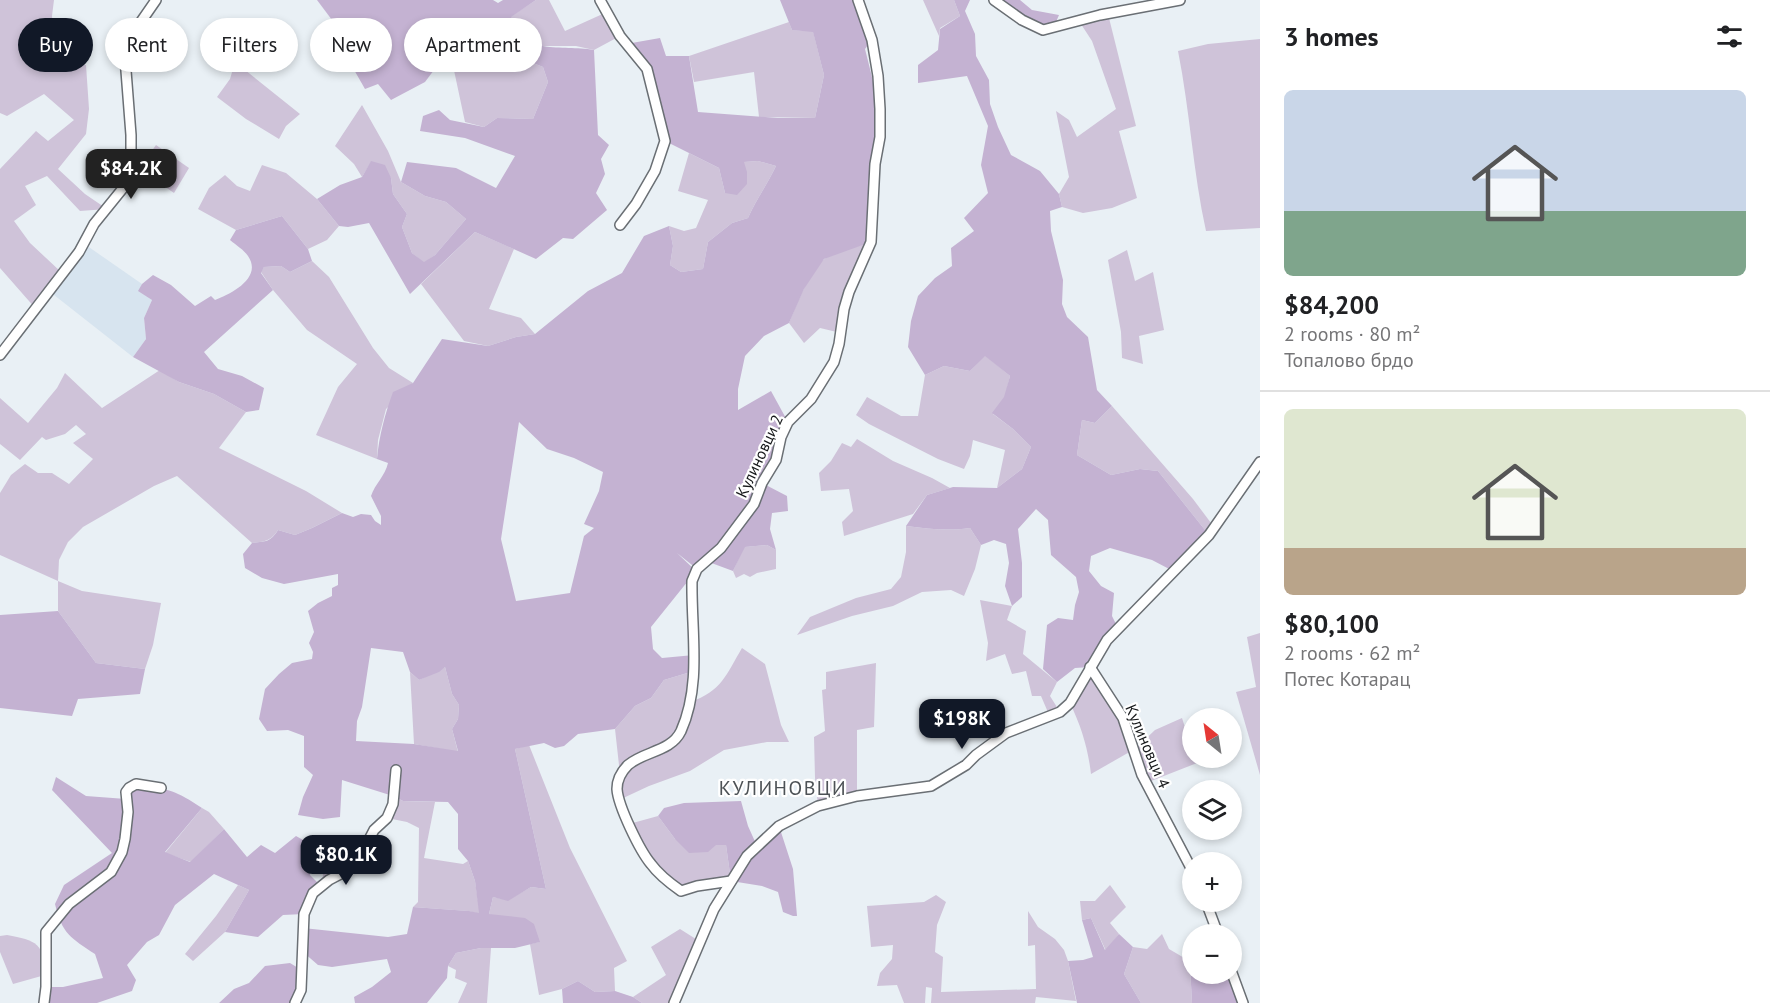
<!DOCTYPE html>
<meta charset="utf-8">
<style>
:root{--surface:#fff;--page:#f2f2f2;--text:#202124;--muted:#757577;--line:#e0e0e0;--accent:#111827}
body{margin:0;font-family:"PT Sans",sans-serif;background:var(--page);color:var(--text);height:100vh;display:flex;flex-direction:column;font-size:22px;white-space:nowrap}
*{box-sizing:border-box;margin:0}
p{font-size:20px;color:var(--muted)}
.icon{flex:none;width:33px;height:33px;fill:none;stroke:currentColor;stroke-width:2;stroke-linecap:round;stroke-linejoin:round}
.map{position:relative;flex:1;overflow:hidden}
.side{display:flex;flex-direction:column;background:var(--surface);width:510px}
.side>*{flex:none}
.guide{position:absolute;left:18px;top:18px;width:570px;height:54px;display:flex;gap:12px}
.needle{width:39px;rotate:330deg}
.fabs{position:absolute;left:1182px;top:708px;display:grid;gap:12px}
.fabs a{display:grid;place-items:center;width:60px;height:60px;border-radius:50%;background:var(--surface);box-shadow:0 3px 9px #0003;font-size:30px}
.price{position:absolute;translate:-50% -51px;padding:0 14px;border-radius:12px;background:var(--accent);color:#fff;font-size:20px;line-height:39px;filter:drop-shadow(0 2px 3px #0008)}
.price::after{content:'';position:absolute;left:50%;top:36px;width:18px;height:14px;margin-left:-9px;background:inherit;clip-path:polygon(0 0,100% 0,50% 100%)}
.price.on{background:#222;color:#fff}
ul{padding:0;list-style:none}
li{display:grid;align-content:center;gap:12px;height:318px;padding:0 24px}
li+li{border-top:2px solid var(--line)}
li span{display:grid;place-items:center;height:186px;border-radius:9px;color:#555}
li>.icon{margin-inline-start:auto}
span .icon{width:108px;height:108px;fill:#fffc;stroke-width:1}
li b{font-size:26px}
h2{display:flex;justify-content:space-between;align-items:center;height:72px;padding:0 24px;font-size:26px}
.tag{padding:0 21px;border-radius:27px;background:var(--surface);box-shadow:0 3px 9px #0003;font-size:21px;line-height:54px}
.tag.on{background:var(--accent);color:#fff}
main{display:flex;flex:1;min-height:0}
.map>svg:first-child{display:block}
.built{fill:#d7e4ef}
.green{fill:#cfc3d9}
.forest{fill:#c4b2d2;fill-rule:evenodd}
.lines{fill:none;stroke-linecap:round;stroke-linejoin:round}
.street-casing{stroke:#6a6f74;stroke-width:12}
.street{stroke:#fff;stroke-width:9}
.labels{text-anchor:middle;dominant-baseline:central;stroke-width:4.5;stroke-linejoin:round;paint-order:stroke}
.street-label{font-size:16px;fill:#16181a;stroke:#fff}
.quarter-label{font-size:20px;letter-spacing:1.5px;fill:#4d5256;stroke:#fff}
</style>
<main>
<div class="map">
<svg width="1260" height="1003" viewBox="0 0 1260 1003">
<rect width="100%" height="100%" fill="#e9f0f5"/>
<path class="built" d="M83,243l59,41 -3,7 13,9 -8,18 2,21 -13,18 -84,-66z"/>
<g class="green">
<path d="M0,0h54l-2,16 4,49h30l3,44 -3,25 -28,35 27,25 22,15 -27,2 -33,-35 -22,10 11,19 -22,16 16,22 31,29 -25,37 -36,-41v-99l36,-38 12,10 26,-21 -30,-26 -37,22 -7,-3z"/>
<path d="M536,0h13l16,31 42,-19 13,24 -26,14 -18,-4h-37l-18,-9 -11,-20z"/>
<path d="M923,0h31l6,16 -20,12 -1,8z"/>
<path d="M1108,14l28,112 -17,5 18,67 -25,10 -29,5 -21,-6 -3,-13 10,-17 -13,-66 13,9 8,17 39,-28 -24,-68 -13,-20z"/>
<path d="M789,22l3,8 21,1 11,44 -9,43 -56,-1 -5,-45 -60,10 -5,-26z"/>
<path d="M1260,39v189l-54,3c-13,-59 -16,-120 -28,-180l30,-7z"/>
<path d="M462,57l61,2 20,8 5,15 -15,37 -36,-1 -13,9 -19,-5 -13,-61z"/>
<path d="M235,62l65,52 -14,12 -7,13 -33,-20 -29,-22 13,-18z"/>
<path d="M362,105l26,46 13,31 24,14 21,6 20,17 -31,36 -11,8 -12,-10 -10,-26 5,-13 -14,-20 -2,-16 -20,-16 -9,15 -8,-13 -19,-18z"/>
<path d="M156,145l33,23 -15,25 -35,-24z"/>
<path d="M689,153l30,15 6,25 18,-31 15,-1 18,5c-9,19 -20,34 -28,52l-16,5 -24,19 -5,27 -22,3 -11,-7 3,-19 -4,-20 15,5 12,-3 12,-28 -30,-9z"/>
<path d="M262,165l24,8 31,26 22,27 -12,14 -19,9 -26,-33 -46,14 -38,-21 11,-21 16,-13 12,11 13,5z"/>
<path d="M475,232l39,17 -25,60 32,9 14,16 -19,3 -28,9 -24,-5 -43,-57z"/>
<path d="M871,242l-22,50 -8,41 -21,-5 -16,15 -15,-20c8,-19 19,-48 34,-63 8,-7 36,-14 48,-18z"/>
<path d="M1127,250l8,31 18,-9 11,58 -25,6 4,28 -21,-6 -1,-26 -13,-72z"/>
<path d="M312,261l17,16 44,71 16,20 24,15 -27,26 -8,31 -1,19 -61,-24 22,-48 19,-23 -50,-34 -34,-40 -12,-18 3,-5 17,-1 9,6z"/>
<path d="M985,355l25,21 -5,21 -12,17 20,15 18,18 -9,22 -25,19 8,-38 -32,-10 -3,16 -6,13 -26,-10 -69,-35 -13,-9 11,-18 34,19h17l7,-41 19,-9 26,5z"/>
<path d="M160,370l19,12 35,12 32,18 -27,36 87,43 36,22 -30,15 -17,7 -17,-5c-8,12 -13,11 -26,13l-75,-67 -23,10 -71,41 -15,15 -9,18 -1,21 24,10 79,12 -8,42 -8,24 -49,-6 -38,-52v-30l-58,-26v-62l11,-18 14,-11 13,9h14l17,11 24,-25 -20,-16 13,-9 -10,-9 -11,9 -19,6 -4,-3 -22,23 -20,-16v-46l28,25 29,-35 8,-15 37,35z"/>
<path d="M1112,406l81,93 21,28 -5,8 -51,-64 -18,-2 -29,6 -34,-20 5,-35 13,3z"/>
<path d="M857,439l36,22 39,17 18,10 -23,7 -14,19 -69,22 -2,-14 11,-11 -4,-22 -28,2 -2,-18 12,-12 11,-18 9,4z"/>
<path d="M906,526c22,3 42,5 64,2l11,17 -6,24 -11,27 -13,-6 -29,2 -29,14 -41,10 -55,19 13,-18 46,-19 35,-9 10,-12 5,-25z"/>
<path d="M767,545l9,5v19l-19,4 -7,4 -6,-3 -8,4 -3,-7 11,-24z"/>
<path d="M980,600l32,6 -5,14 19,11 -3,23 34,28 -7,14 10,16 -10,5 -9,-21h-9l-6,-25 -14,3 -7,-20 -19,7 2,-18z"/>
<path d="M1260,633v142l-24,-83 20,-5 -9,-50z"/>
<path d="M742,648l23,16 16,61 8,17h-22l-43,8 -34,21 -41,15 -30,14 1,-26 -5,-45 20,-23 16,-8 13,-18 30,-9 -4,31c32,-11 36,-27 52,-54z"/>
<path d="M876,663l-2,64 -17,3v66l-39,10 -3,-28 -1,-41 11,-6 -3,-41 4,-1v-17z"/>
<path d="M445,667l7,27 7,11 -1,14 -6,10 6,23 -44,-8 -4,-72 9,8z"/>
<path d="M1090,667l33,51 11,32 21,-20 27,-12 10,31v9h3l2,5 -51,20 -13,-33 -42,24c-3,-26 -10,-48 -21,-71z"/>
<path d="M529,745l41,103 57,113 -13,7 1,23 -20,1 -17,-11 -16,8 -23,6 -9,-51 9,-2 -50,-28 4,-17 15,3 23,-13 15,2 -31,-140z"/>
<path d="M393,796l10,5 32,1 -11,56 39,6 5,-3 7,20 5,33 -12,-3 -55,-4 5,-5 1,-74 -12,-6 -20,-4z"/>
<path d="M202,808l7,4 15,17 -33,33 -26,-9z"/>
<path d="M658,816l17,23 51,6 5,36 -50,10 -30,-27 -22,-40z"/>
<path d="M337,844l18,3 8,5 -4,7 -37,28 3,-40z"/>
<path d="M238,885l11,5 -24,42 -32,29 -8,-7 31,-38z"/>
<path d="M1110,885l16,22 -16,16 9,11 -13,17 -15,-33 -9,2 -2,-19h15z"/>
<path d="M936,895l10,7 -9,23 -2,27 8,5 -2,35 95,-3 -1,-44 -7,1v-35l10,16 17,12 9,11 4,11 8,40 -40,-4 -1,6h-104l1,-15 -6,-1 -1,16h-21l-7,-18 -20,1 3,-13 12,-14 1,-14 -22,2 -4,-41 57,-4z"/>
<path d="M680,929l19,12 -25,62h-32l-9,-6 33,-22 -15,-28z"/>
<path d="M1162,934l7,15 17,10 4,7 2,37h-51l-17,-29 9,-27 14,2z"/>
<path d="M7,935c29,5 38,9 38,40l-32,9 -13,-32v-16z"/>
<path d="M481,948h10l-4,55h-29l9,-20 -12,-5 1,-8 -8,-4 8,-13z"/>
</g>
<g class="forest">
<path d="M317,0h176l5,3 5,-3h33l-25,17c11,40 50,27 83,33l4,85 11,10 -8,14 4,15 -9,19 11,17 -34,29 -10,-1 -27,21 -61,-27 -65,62 -41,-71 -21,4 -9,-1 -22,-27 23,-14 22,-8 9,-16 14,4 6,13 2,16 14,20 -5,13 10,26 12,9 11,-7 31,-36 -20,-17 -21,-6 -24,-14 6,-20 49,6 40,20 19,-32 -50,-18 -45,-7 3,-15 16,-6 11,10 34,7 13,-9 36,1 15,-37 -5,-15 -20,-8 -61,-2 -25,9 -12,16 -34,18 -13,-16 -13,5 -12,-21 12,-4z"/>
<path d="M780,0h78l14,40 -7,9 15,60 -9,133 -47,17 -20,30 -15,34 -25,13 -19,20 -7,33v21l33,-19 17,31 -26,61 25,13 1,15 -16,2 -2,16 6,21 -9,-5 -22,2 -12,24 -27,-10 -9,8 -20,-16 19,18 -45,56 2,22 9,9 32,-3v16l-30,9 -13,18 -16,8 -20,23 -37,5 -14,12 -9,2 -11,-5 -29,6 31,140 -15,-2 -23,14 -15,-4 -4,17 36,4 9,6 6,18 -25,6h-34l-25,5 -8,13 -1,12 -20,25h-72l-1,-6 18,-10 19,-15 -4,-13 -55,8 -14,-2 -15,-13v-24l85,9 19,-3 6,-27 56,4 10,2 -4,-32 -7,-20 -10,-12v-35l-10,-12 -45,-1 -10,-5 -51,-16 -2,37 -17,2 -25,-4 5,-18 10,-22 -9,-8v-31l-16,-6 -21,1 -8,-12 6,-30 14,-15 13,-11 20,-4 1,-7 -4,-9 5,-11 -6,-21 10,-8 14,-7v-8l6,-3v-11l-54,10 -22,-6 -17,-10 -2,-14 9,-11c13,-2 18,0 26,-13l17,5 17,-7 30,-15 11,4 8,-3 10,1 4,6 6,4v-9l-10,-20c4,-12 14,-20 17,-33l-11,-4c2,-23 8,-45 16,-67l20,-9 29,-44 46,7 28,-9 19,-3 53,-43 34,-18 22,-37 25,-10 4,20 -3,19 11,7 22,-3 5,-27 24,-19 16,-5c8,-18 19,-33 28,-52l-18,-5 -14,1 3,10v12l-10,11 -12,-2 -6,-25 -54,-27 -18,-72 -21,-25 34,-6 6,18h23l9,56 80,6h37l9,-43 -11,-43 -21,-2zM519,422l28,27 27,9 29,14 -4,19 -15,33 10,4 -10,8 -14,57 -54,8 -15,-62zM371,648l32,4 7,20 9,8 20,-8 6,-5 7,27 7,11 -1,14 -6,10 6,22 -44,-7 -58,-3 1,-20 5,-14z"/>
<path d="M954,0h16l-5,11 10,23 1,22 13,24 1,24 8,23 13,28 29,16 19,23 3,13 -12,4 1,20 12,49 -1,24 5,13 21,20 9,53 15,16 -17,17 -13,-3 -5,35 34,20 29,-6 18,2 51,64 -36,36 -21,-11 -42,-12 -19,8 -2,15 12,15 13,7 -2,23 6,12 -28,39 -15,1 -18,14 -14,-13 4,-44 11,-7 15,2 2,-15 4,-13 -3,-15 -25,-22 -3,-35 -12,-11 -18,20 4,34v34l-10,9 -7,-20 4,-23 -3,-19 -12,-4 -13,5 -11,-17c-22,3 -42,1 -64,-2l21,-31 26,-8 44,1 25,-19 9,-22 -18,-18 -21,-16 12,-16 6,-21 -25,-20 -15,15 -26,-5 -19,9 -17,-28 3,-26 7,-25 17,-18 17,-12 -1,-18 23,-17 -10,-13 24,-25 -7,-28 7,-39 -21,-50 -49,7v-18l20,-15 2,-21 20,-13z"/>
<path d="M994,0h26l12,10 27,5 -6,14 -10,1z"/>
<path d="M282,216l26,33 4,12 -22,11 -9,-6 -17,1 -3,6 12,17 -69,62 14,17 24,7 22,12 -5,22 -13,2 -32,-18 -35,-12 -46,-25 13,-18 -2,-21 8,-18 -14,-9 4,-7 11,-9 18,10 24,21 16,-10 4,4c16,-6 48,-22 33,-44 -4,-6 -12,-11 -18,-16l6,-10z"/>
<path d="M58,611l38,52 49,6 -5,25 -62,5 -6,17 -72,-8v-93z"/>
<path d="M56,777l30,19 40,3 3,-11c36,-1 43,0 73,20l-37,44 25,10 34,-33 23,28 14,-12 14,8 21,-17 16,9 -2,30 12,12 -18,27 -21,1 -25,22 -33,-5 24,-42 -35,-16 -39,31 -16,30 -12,7 -20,23 9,15 -4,11 -35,12h-53l2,-16h17l40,-9 -8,-24c-24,-16 -33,-20 -40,-50l9,-19 48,-32 -60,-63z"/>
<path d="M741,801l7,25 9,20 22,-20 14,43 4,47h-4l-10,-4 -5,-20 -16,-6 -31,-5 -5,-36h-10l-8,7 -19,1 -14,-14 -17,-23 6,-8 20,-5z"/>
<path d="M1091,918l14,32 14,-16 14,13 -9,27 17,29h-64l-9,-42 15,-1 10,-3 -11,-37z"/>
<path d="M290,963l13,8 -8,32h-76l15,-14 15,-6 16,-17z"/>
<path d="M1192,965v9h40l11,29h-51l-2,-37z"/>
<path d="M578,981l17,11 20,-1 18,6 9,6h-79l-1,-14z"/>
</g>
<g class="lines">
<defs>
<g id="street">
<path d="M600,0l20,36 27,33 18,72 -10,30 -19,33 -16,21"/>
<path d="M994,0l28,20 21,10 57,-15 80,-15"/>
<path d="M0,355l79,-103 15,-28 34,-42 3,-12v-35l-6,-77 13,-32 18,-26"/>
<path d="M1090,667l33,51 19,57 50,95"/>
<path d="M731,881l-34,5 -16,5c-10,-7 -22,-16 -30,-27 -11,-13 -33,-58 -34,-75 0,-10 4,-17 11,-24 16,-14 43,-13 53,-34 21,-47 10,-101 11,-150l5,-12 24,-21 33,-44 8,-21 14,-23 5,-23 7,-15 23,-23 23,-37 5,-18 5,-35 5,-17 22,-50 4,-78 5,-27v-28l-2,-33 -6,-36 -14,-40"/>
<path d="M1206,902l12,32"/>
<path d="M1232,973l11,30"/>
<path d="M44,1003l2,-16v-55l23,-28 42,-32 11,-20 3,-13 3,-27 -2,-20 3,-4 7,-4 25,4"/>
<path d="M295,1003l6,-13 3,-76 9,-21 16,-13 21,-11 9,-10 15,-29 13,-12 6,-14 3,-34"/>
<path d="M674,1003l40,-94 33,-53 32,-30 39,-20 39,-10 74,-10 35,-21 10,-10 30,-22 54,-21 10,-9 37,-63 102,-105 51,-73"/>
</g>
</defs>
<use href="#street" class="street-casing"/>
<use href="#street" class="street"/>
</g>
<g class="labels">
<g class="street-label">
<text transform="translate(759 456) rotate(-65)">Кулиновци 2</text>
<text transform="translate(1148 746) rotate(67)">Кулиновци 4</text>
</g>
<g class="quarter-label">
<text x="783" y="788">КУЛИНОВЦИ</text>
</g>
</g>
</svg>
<div class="fabs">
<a><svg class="needle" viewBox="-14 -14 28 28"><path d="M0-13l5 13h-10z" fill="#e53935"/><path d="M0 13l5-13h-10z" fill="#757577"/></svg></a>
<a><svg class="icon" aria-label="layers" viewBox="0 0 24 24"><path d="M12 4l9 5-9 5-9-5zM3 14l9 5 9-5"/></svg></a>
<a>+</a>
<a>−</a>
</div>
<b class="price on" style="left:131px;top:200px">$84.2K</b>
<b class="price" style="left:962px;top:750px">$198K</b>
<b class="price" style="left:346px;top:886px">$80.1K</b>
<div class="guide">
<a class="tag on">Buy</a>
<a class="tag">Rent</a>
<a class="tag">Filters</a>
<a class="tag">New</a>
<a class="tag">Apartment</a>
</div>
</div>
<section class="side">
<h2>3 homes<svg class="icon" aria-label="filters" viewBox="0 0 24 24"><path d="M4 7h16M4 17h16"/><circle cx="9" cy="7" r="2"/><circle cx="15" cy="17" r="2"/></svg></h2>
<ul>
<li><span style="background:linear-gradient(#c9d6e8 65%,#7fa58c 0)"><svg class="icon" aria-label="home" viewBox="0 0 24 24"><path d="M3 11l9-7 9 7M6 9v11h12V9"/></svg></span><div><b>$84,200</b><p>2 rooms · 80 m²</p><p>Топалово брдо</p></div></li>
<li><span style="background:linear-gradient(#dfe7d0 75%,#b9a48a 0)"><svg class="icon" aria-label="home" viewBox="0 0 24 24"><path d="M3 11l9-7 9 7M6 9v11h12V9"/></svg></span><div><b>$80,100</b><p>2 rooms · 62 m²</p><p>Потес Котарац</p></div></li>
</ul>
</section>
</main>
